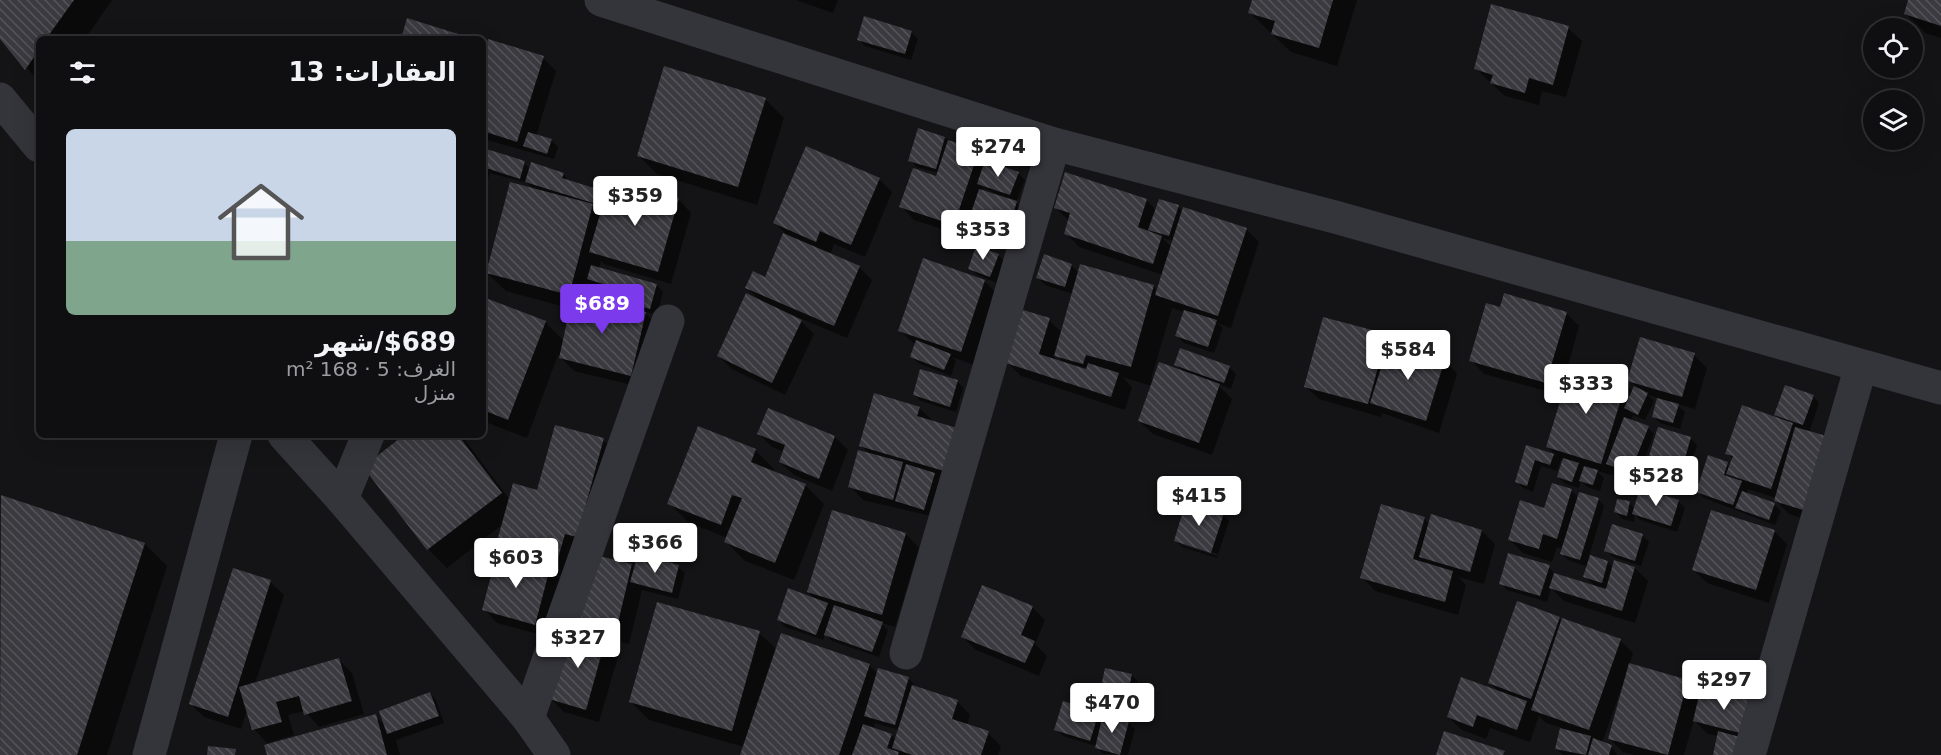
<!DOCTYPE html>
<html lang="ar">
<meta charset="utf-8">
<style>
:root{--surface:#0f0e10;--page:#181719;--text:#f1f3f6;--muted:#9b9c9f;--line:#2f2e30;--accent:#7c3aed}
body{margin:0;font-family:"DejaVu Sans","Noto Naskh Arabic",sans-serif;background:var(--page);color:var(--text);direction:rtl;height:100vh;display:flex;flex-direction:column;font-size:22px;white-space:nowrap}
*{box-sizing:border-box;margin:0}
p{font-size:20px;color:var(--muted)}
.icon{flex:none;width:33px;height:33px;fill:none;stroke:currentColor;stroke-width:2;stroke-linecap:round;stroke-linejoin:round}
.map{position:relative;flex:1;overflow:hidden;direction:ltr}
.panel{position:absolute;left:36px;top:36px;width:450px;height:402px;display:flex;flex-direction:column;background:var(--surface);border-radius:9px;box-shadow:0 6px 24px #0002,0 0 0 2px var(--line);direction:rtl}
.panel>*{flex:none}
.buttons{position:absolute;left:1863px;top:18px;display:grid;gap:12px}
.buttons a{display:grid;place-items:center;width:60px;height:60px;border-radius:50%;background:var(--surface);box-shadow:0 6px 24px #0002,0 0 0 2px var(--line);font-size:30px}
.price{position:absolute;translate:-50% -51px;padding:0 14px;border-radius:6px;background:#fff;color:#222;font-size:20px;line-height:39px;filter:drop-shadow(0 2px 3px #0008)}
.price::after{content:'';position:absolute;left:50%;top:36px;width:18px;height:14px;margin-left:-9px;background:inherit;clip-path:polygon(0 0,100% 0,50% 100%)}
.price.current{background:var(--accent);color:#fff}
ul{padding:0;list-style:none}
li{display:grid;align-content:center;gap:12px;height:318px;padding:0 30px}
li span{display:grid;place-items:center;height:186px;border-radius:9px;color:#555}
li>.icon{margin-inline-start:auto}
span .icon{width:108px;height:108px;fill:#fffc;stroke-width:1}
li b{font-size:26px}
h2{display:flex;justify-content:space-between;align-items:center;height:72px;padding:0 30px;font-size:26px}
.map>svg:first-child{display:block}
.shadow{fill:#0007;fill-rule:evenodd}
.building{fill:url(#building-back-hatch)}
.lines{fill:none;stroke-linecap:round;stroke-linejoin:round}
.street{stroke:#34343b;stroke-width:33}
</style>
<div class="map">
<svg width="1941" height="755" viewBox="0 0 1941 755">
<defs>
<pattern id="building-back-hatch" width="6" height="6" patternUnits="userSpaceOnUse" patternTransform="scale(1.5)"><rect width="6" height="6" fill="#3b3a40"/><path d="M-1 5l2 2M0 0l6 6M5-1l2 2" fill="none" stroke="#545459"/></pattern>
</defs>
<rect width="100%" height="100%" fill="#141315"/>
<g class="shadow">
<path d="M0,0h112l-27,39h-46v43l-39,-45z"/>
<path d="M796,0h42l-5,13z"/>
<path d="M1254,0h103l-20,66 -46,-14 -41,-39z"/>
<path d="M1910,0h31v38l-16,-5 -19,-19z"/>
<path d="M1568,28l14,13 -16,56 -24,-6 -3,14 -34,-9 -30,-28z"/>
<path d="M911,32l7,7 -7,21 -46,-14 -7,-7z"/>
<path d="M483,45l4,3 56,10 13,13 -20,65 15,4 7,7 -4,12 -71,-20z"/>
<path d="M765,99l19,19 -27,87 -100,-31 -19,-19z"/>
<path d="M944,138l34,13 12,12 28,10 7,7 -9,23 7,6 -8,28 -37,-11 -5,-6 -6,17 -53,-17 -13,-14 36,-28 2,-5 -23,-6 -6,-7zM983,188l10,4 -1,3 -10,-3z"/>
<path d="M483,150l41,13 6,6 33,5 6,7 27,9 7,6 -4,13 -6,-2 8,8 26,-17 51,1 13,14 -20,71 -67,-20 -3,-3 -2,8 58,16 6,7 -6,23 -14,-4 16,16 -15,61 -70,-17 -16,-16 -31,83 -44,-17v-123l62,24 19,19 8,-32 -66,-18 -19,-18 48,-83 -8,-7 -37,-10 -7,20zM594,286l32,9 -2,6 9,9 -42,-10z"/>
<path d="M879,179l13,13 -27,65 -31,-13 -4,11 29,12 13,13 -25,58 -50,-21 17,17 -29,61 -53,-26 -14,-13 42,-55 -13,-13 19,-9 23,-42 -14,-14z"/>
<path d="M1146,200l10,10 22,-4 5,6 63,17 13,13 -28,86 -14,-5 6,5 -9,25 -30,-10 -7,-7 7,-24 -12,-4 -21,71 34,-6 -9,-9 53,3 7,7 -5,15 -15,-6 16,16 -20,56 -59,-21 -14,-13 13,-35 -30,-9 10,10 -7,23 -104,-34 -13,-13 41,-43 13,13 11,-39 -28,-9 -7,-7 33,-13 8,8 2,-7 73,21 4,4 5,-16 -84,-28 -13,-14 3,-12 -14,-14zM1162,238l12,3 -2,6zM1056,355l8,8 -10,-3z"/>
<path d="M998,255l7,7 -8,21 -20,-8 -7,-7z"/>
<path d="M984,281l14,13 -24,71 -22,-8 4,4 -5,15 -33,-13 -7,-7 5,-11 -16,-14z"/>
<path d="M1501,309l65,4 13,13 -19,69 -76,-21 -13,-14z"/>
<path d="M1386,336l10,10 48,14 13,14 -18,59 -57,-20 -1,4 -62,-18 -14,-13z"/>
<path d="M1694,355l13,13 -12,41 -19,-5 9,8 -5,17 -20,-6 -7,-7 6,-18 -11,-3 6,6 -9,19 -12,-5 -2,6 17,7 6,6 -13,34 22,7 6,7 -3,10 -50,-21 -1,5 -18,-5 7,7 -4,13 -13,-4 -6,-6 -2,7 -14,-4 -7,-7 6,-16 -3,-1 -4,11 -16,-5 -8,26 -10,-4 -7,-7 11,-34 30,9 -9,-9 77,-63 8,8 2,-6 -6,-6z"/>
<path d="M957,381l6,7 -7,24 -35,-11 -7,-6z"/>
<path d="M1813,396l6,7 -10,30 20,93 -40,-12 -13,-13v-3l-28,-9 -2,5 28,10 7,7 -6,14 -71,-27 -6,-6 11,-35 21,10 3,-8 -6,-6 55,-33 -6,-5z"/>
<path d="M919,408l14,13 23,8 -25,87 -68,-16 -13,-14 20,-31 -9,-10z"/>
<path d="M759,434l76,3 13,13 -16,41 -38,-16 -14,-13 4,-10 -12,-5z"/>
<path d="M407,435h54l49,65 28,-8 65,-52 19,18 -47,122 -20,-6 8,8 -14,55 -52,-14 -13,-14 27,-50 -14,-14 6,-21 -56,44 -19,-19z"/>
<path d="M1690,438l7,7 -9,29 -32,-9 -6,-7z"/>
<path d="M755,450l19,19 -1,4 32,12 19,19 -30,76 -49,-19 -19,-19 1,-4 -39,-16 -19,-19z"/>
<path d="M1571,490l8,8 19,1 6,7 -15,50 19,6 5,6h22l13,13 -13,42 -71,-22 -13,-13 -4,14 -40,-12 -6,-7 48,-16 6,8 41,12 -11,-11 3,-9 -20,-7 -7,-7 2,-4 -6,-2 -5,15 -29,-9 -13,-13z"/>
<path d="M2,497l143,47 22,22 -60,189h-107z"/>
<path d="M1678,501l7,7 -8,24 -37,-12 -5,-5 -1,7 -12,-3 -6,-7 13,-9 6,6z"/>
<path d="M833,512l73,22 13,14 -24,79 -14,-4 7,7 -9,27 -47,-16 -7,-7 -2,6 -38,-13 -6,-7 38,-19 -9,-9z"/>
<path d="M1223,514l6,7 -12,37 -35,-11 -7,-7zM1181,542l37,12 -1,2 -36,-11z"/>
<path d="M1424,518l6,7 52,6 13,13 -11,40 -26,-7 8,8 -8,30 -83,-24 -13,-14z"/>
<path d="M1774,531l13,13 -18,59 -62,-20 -14,-14z"/>
<path d="M1642,535l7,7 -8,24 -28,-9 -7,-7z"/>
<path d="M631,565l4,4 43,-2 7,6 -7,26 -36,-9 -13,54 -26,-7 16,16 -20,69 -35,-10 -13,-13 45,-62 -16,-16z"/>
<path d="M270,582l14,13 -29,89 84,-24 13,13 12,41 -45,13 -14,-16 -17,4 6,20 -27,8 -13,-14 -7,-20 -6,20 -37,-12 -13,-13z"/>
<path d="M1032,607l13,13 -10,24 12,12 -8,20 -63,-26 -13,-13z"/>
<path d="M1559,618l4,4 57,18 13,13 -4,12 58,16 14,14 68,20 -54,40 4,-19 -11,-2 -14,-14 -10,35h-50l-11,-3 -13,-13 16,-58h-2l-22,62 9,3 6,9h-54l-6,-6 5,-21 -16,-5 -7,-7 -9,26 -40,-14 -4,11 -24,-9 -14,-13 51,-25 -9,-9z"/>
<path d="M759,633l18,17 92,15 9,9 30,4 6,6v3l43,14 13,14 -3,11 21,7 13,13 -3,9h-257l3,-8 -95,-27 -19,-19zM875,723l24,7 -3,10 -4,-5 -19,-6z"/>
<path d="M1132,675l6,7 -4,17 -25,-6 -7,-7z"/>
<path d="M430,693l6,7 8,23 -48,17 4,15h-132l107,-39 11,11z"/>
<path d="M1098,714l5,5 25,3 7,7 -7,26 -25,-1 -7,-8 -33,-10 -7,-7z"/>
</g>
<g class="building">
<path d="M0,0h74l-28,39h-7v11l-14,20 -25,-31z"/>
<path d="M1252,0h81l-14,48 -48,-14 4,-13 -27,-8z"/>
<path d="M1908,0h33v26l-37,-12z"/>
<path d="M1491,4l78,22 -16,59 -24,-7 -4,15 -35,-10 3,-8 -19,-6z"/>
<path d="M864,16l48,15 -7,23 -48,-14z"/>
<path d="M407,18l64,20v1h-70z"/>
<path d="M488,39l56,17 -27,86 -34,-11v-75z"/>
<path d="M664,66l102,32 -28,89 -101,-31z"/>
<path d="M918,128l27,9 -9,32 -28,-8z"/>
<path d="M528,132l24,7 -5,15 -24,-8z"/>
<path d="M948,140l31,10 -25,75 -55,-18 14,-39 23,8z"/>
<path d="M806,146l74,32 -29,67 -31,-14 -4,11 -43,-19z"/>
<path d="M483,148l42,13 -5,18 -37,-12z"/>
<path d="M985,160l34,12 -9,23 -33,-11z"/>
<path d="M531,162l33,11 -2,5 35,11 -4,14 -68,-21z"/>
<path d="M1065,172l82,27 -9,28 24,9 -9,28 -89,-30 6,-21 -16,-5z"/>
<path d="M510,182l83,22 -24,91 -83,-22z"/>
<path d="M629,184l50,14 -21,74 -69,-20 18,-62 19,6z"/>
<path d="M979,189l38,12 -9,30 -39,-12z"/>
<path d="M1159,199l20,6 -10,31 -21,-6z"/>
<path d="M1183,207l64,21 -29,88 -63,-21z"/>
<path d="M783,233l77,33 -26,60 -89,-38 8,-17 12,6z"/>
<path d="M976,246l23,8 -9,23 -22,-8z"/>
<path d="M1044,254l28,10 -7,23 -29,-9z"/>
<path d="M923,258l62,22 -24,72 -63,-21z"/>
<path d="M1080,264l74,21 -23,82 -45,-12 -3,9 -29,-8z"/>
<path d="M591,265l66,19 -7,25 -28,-8 4,-10 -39,-12z"/>
<path d="M746,293l56,27 -30,63 -55,-27z"/>
<path d="M1504,293l63,19 -21,71 -77,-22 17,-58 14,4z"/>
<path d="M573,294l73,18 -15,64 -72,-18z"/>
<path d="M483,297l63,24 -38,99 -25,-10z"/>
<path d="M1023,310l27,8 -11,36 47,15 2,-6 31,10 -8,24 -105,-34z"/>
<path d="M1184,310l33,10 -9,27 -33,-11z"/>
<path d="M1323,317l64,17 -19,70 -64,-17z"/>
<path d="M1640,337l55,16 -13,44 -55,-16z"/>
<path d="M916,340l35,14 -7,16 -34,-13z"/>
<path d="M1389,342l56,17 -19,62 -56,-18z"/>
<path d="M1180,348l50,18 -6,17 -50,-18z"/>
<path d="M1159,362l61,22 -21,59 -61,-22z"/>
<path d="M1571,366l55,17 -25,81 -55,-17z"/>
<path d="M920,369l38,11 -8,27 -37,-12z"/>
<path d="M1785,385l29,10 -11,30 -29,-10z"/>
<path d="M1634,386l14,7 -10,22 -14,-7z"/>
<path d="M874,393l46,14 -3,9 40,12 -13,43 -85,-25z"/>
<path d="M1657,398l22,6 -6,19 -21,-6z"/>
<path d="M1742,405l51,18 -22,66 -45,-15 7,-18 -8,-2z"/>
<path d="M768,408l67,28 -16,43 -40,-17 6,-17 -28,-11z"/>
<path d="M1624,417l25,9 -19,47 -24,-9z"/>
<path d="M555,425l49,13 -27,99 -12,-3 -8,28 -61,-17 17,-62 24,7z"/>
<path d="M698,426l58,23 -5,13 55,22 -31,79 -51,-21 18,-44 -10,-3 -11,30 -54,-21z"/>
<path d="M1658,427l33,10 -9,32 -34,-10z"/>
<path d="M1795,427l42,12 -21,75 -42,-13z"/>
<path d="M404,435h54l44,58 -75,57 -64,-83z"/>
<path d="M1526,445l28,9 -4,11 -15,-5 -8,26 -12,-4z"/>
<path d="M858,450l45,12 -10,38 -45,-13z"/>
<path d="M1708,455l20,7 -4,13 18,6 -9,24 -37,-13z"/>
<path d="M1563,458l16,5 -7,19 -15,-5z"/>
<path d="M906,464l29,9 -11,37 -29,-9z"/>
<path d="M1635,465l28,9 -4,13 -28,-10z"/>
<path d="M1584,466l14,4 -5,15 -14,-4z"/>
<path d="M1552,483l20,6 -15,50 -14,-5 -4,15 -31,-9 12,-40 24,8z"/>
<path d="M1640,488l39,12 -8,26 -39,-12z"/>
<path d="M1742,491l33,12 -6,17 -34,-12z"/>
<path d="M1579,492l20,6 -19,62 -20,-6z"/>
<path d="M1,495l144,48 -68,212h-77z"/>
<path d="M1617,499l13,2 -3,15 -13,-4z"/>
<path d="M1186,501l38,12 -13,40 -37,-12z"/>
<path d="M1381,504l44,13 -12,42 40,12 -8,31 -85,-24z"/>
<path d="M832,510l74,23 -24,82 -75,-23z"/>
<path d="M1711,510l64,20 -19,60 -64,-20z"/>
<path d="M1431,514l51,16 -12,42 -51,-15z"/>
<path d="M1612,524l31,10 -8,27 -31,-10z"/>
<path d="M497,553l53,15 -15,57 -53,-15z"/>
<path d="M1508,553l42,12 -10,31 -41,-12z"/>
<path d="M638,554l41,11 -7,28 -42,-11z"/>
<path d="M595,555l37,9 -16,67 -37,-9z"/>
<path d="M1590,555l18,6 -6,22 -19,-6z"/>
<path d="M1614,560l21,7 -13,44 -73,-23 5,-15 52,16z"/>
<path d="M233,568l38,12 -43,137 -39,-13z"/>
<path d="M982,585l51,21 -12,29 14,6 -10,22 -64,-26z"/>
<path d="M788,588l40,15 -12,32 -39,-15z"/>
<path d="M1517,601l43,16 -29,82 -43,-16z"/>
<path d="M657,602l103,29 -28,100 -103,-29z"/>
<path d="M834,605l49,17 -11,30 -48,-17z"/>
<path d="M1562,618l59,21 -32,91 -58,-20z"/>
<path d="M569,628l37,10 -20,72 -37,-11z"/>
<path d="M781,633l89,31 -31,91h-99z"/>
<path d="M339,658l13,43 -48,14 -5,-19 -23,6 6,20 -30,8 -13,-43z"/>
<path d="M1629,663l59,17 -20,75 -60,-16z"/>
<path d="M878,668l31,9 -14,48 -31,-9z"/>
<path d="M1105,668l27,6 -4,19 -27,-6z"/>
<path d="M1461,677l66,24 -10,29 -40,-15 -4,12 -26,-10z"/>
<path d="M912,685l46,15 -6,19 37,12 -8,24h-69l-20,-7z"/>
<path d="M1701,687l55,14 -8,34 -55,-14z"/>
<path d="M430,692l9,24 -52,18 -8,-23z"/>
<path d="M1063,701l36,11 -9,29 -36,-11z"/>
<path d="M376,714l11,41h-120l-3,-10z"/>
<path d="M1103,714l26,7 -9,34 -25,-7z"/>
<path d="M863,724l29,10 -5,14 12,4 -1,3h-46z"/>
<path d="M1560,728l31,8 -5,19 -31,-6z"/>
<path d="M1444,731l61,20 -2,4h-67z"/>
<path d="M1718,731l22,6 -5,18h-22z"/>
<path d="M1593,738l19,7 -3,10h-21z"/>
<path d="M208,746l28,3 -1,6h-28z"/>
</g>
<g class="lines">
<g class="street">
<path d="M601,0l453,144 281,73 606,171"/>
<path d="M0,99l39,47"/>
<path d="M284,435l58,64 186,219 26,37"/>
<path d="M342,499l26,-64"/>
<path d="M906,653l148,-509"/>
<path d="M528,718l140,-397"/>
<path d="M149,755l87,-320"/>
<path d="M1749,755l112,-389"/>
</g>
</g>
</svg>
<div class="buttons">
<a><svg class="icon" aria-label="locate" viewBox="0 0 24 24"><circle cx="12" cy="12" r="6"/><path d="M12 2v4M12 18v4M2 12h4M18 12h4"/></svg></a>
<a><svg class="icon" aria-label="layers" viewBox="0 0 24 24"><path d="M12 4l9 5-9 5-9-5zM3 14l9 5 9-5"/></svg></a>
</div>
<b class="price" style="left:998px;top:178px">$274</b>
<b class="price" style="left:635px;top:227px">$359</b>
<b class="price" style="left:983px;top:261px">$353</b>
<b class="price current" style="left:602px;top:335px">$689</b>
<b class="price" style="left:1408px;top:381px">$584</b>
<b class="price" style="left:1586px;top:415px">$333</b>
<b class="price" style="left:1656px;top:507px">$528</b>
<b class="price" style="left:1199px;top:527px">$415</b>
<b class="price" style="left:655px;top:574px">$366</b>
<b class="price" style="left:516px;top:589px">$603</b>
<b class="price" style="left:578px;top:669px">$327</b>
<b class="price" style="left:1724px;top:711px">$297</b>
<b class="price" style="left:1112px;top:734px">$470</b>
<section class="panel">
<h2>العقارات: 13<svg class="icon" aria-label="filters" viewBox="0 0 24 24"><path d="M4 7h16M4 17h16"/><circle cx="9" cy="7" r="2"/><circle cx="15" cy="17" r="2"/></svg></h2>
<ul>
<li><span style="background:linear-gradient(#c9d6e8 60%,#7fa58c 0)"><svg class="icon" aria-label="home" viewBox="0 0 24 24"><path d="M3 11l9-7 9 7M6 9v11h12V9"/></svg></span><div><b>$689/شهر</b><p>الغرف: 5 · 168 m²</p><p>منزل</p></div></li>
</ul>
</section>
</div>
